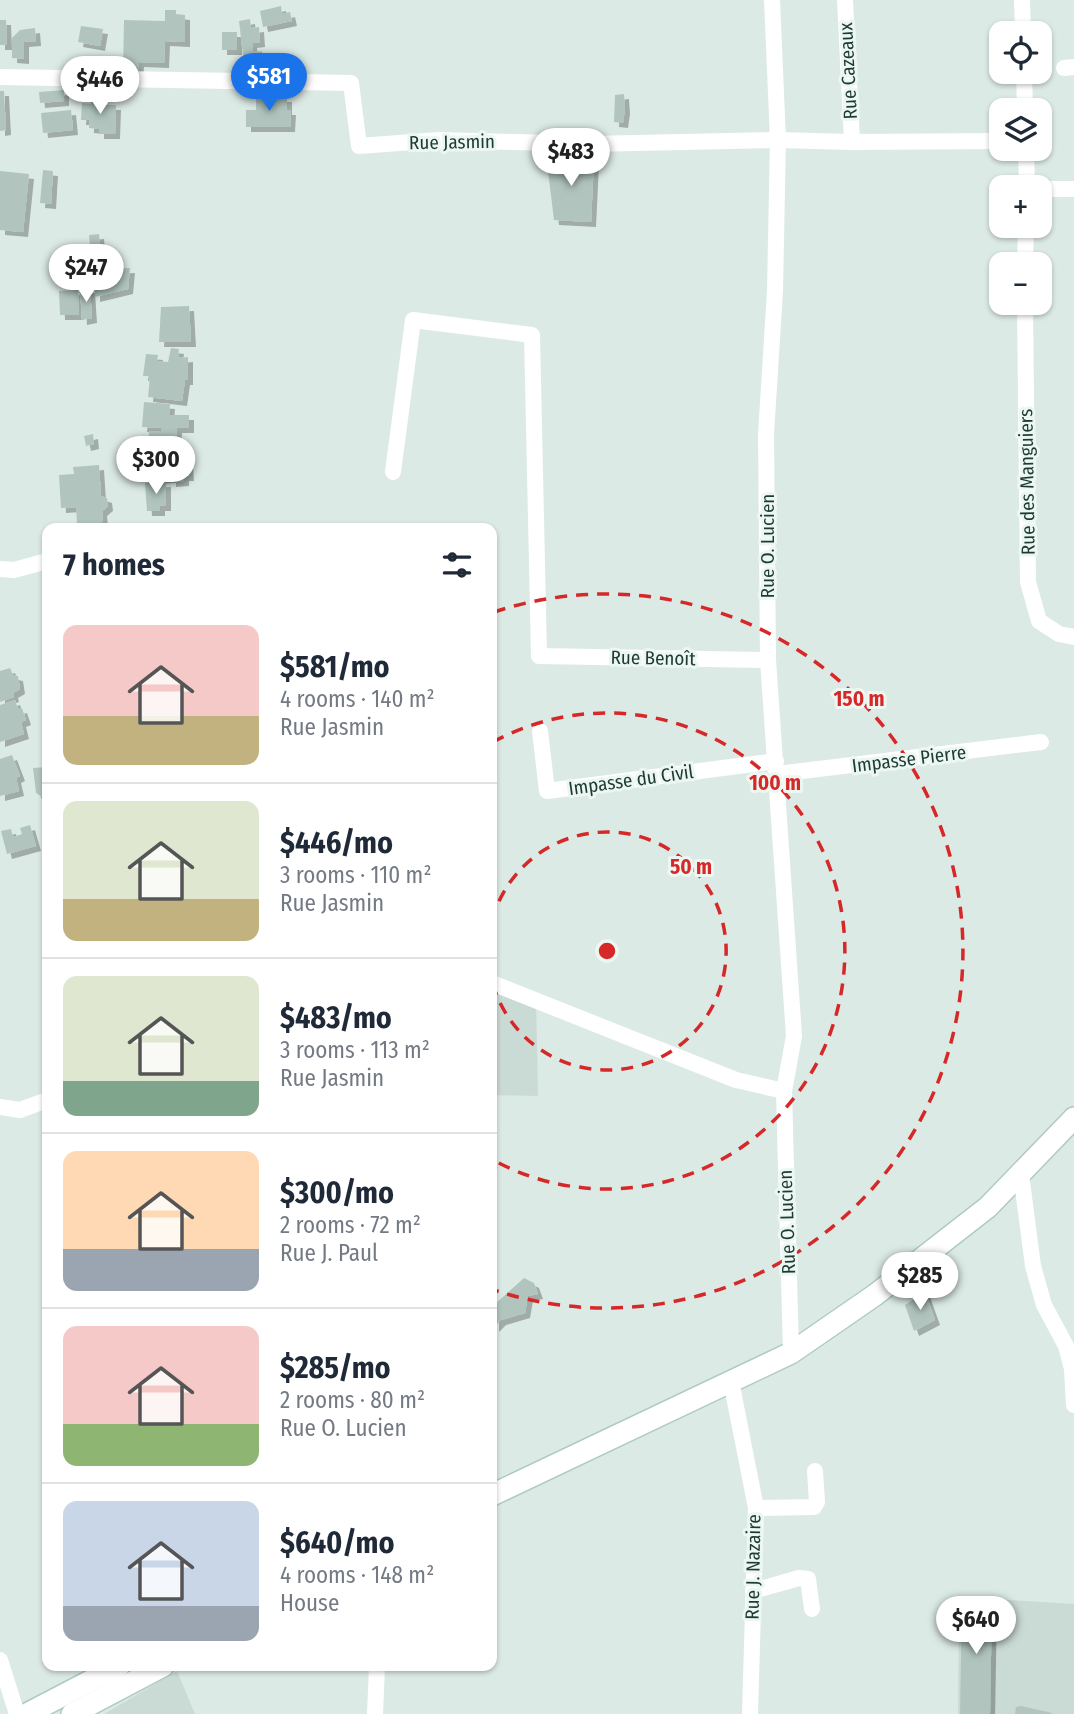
<!DOCTYPE html>
<meta charset="utf-8">
<style>
:root{--surface:#fff;--page:#f6f6f7;--text:#1f2937;--muted:#747a83;--line:#e0e1e3;--accent:#1a73e8}
body{margin:0;font-family:"Fira Sans Condensed",sans-serif;background:var(--page);color:var(--text);height:100vh;display:flex;flex-direction:column;font-size:26px;white-space:nowrap}
*{box-sizing:border-box;margin:0}
p{font-size:23px;color:var(--muted)}
.icon{flex:none;width:38px;height:38px;fill:none;stroke:currentColor;stroke-width:2;stroke-linecap:round;stroke-linejoin:round}
.map{position:relative;flex:1;overflow:hidden}
.panel{position:absolute;left:42px;top:523px;width:455px;height:1148px;display:flex;flex-direction:column;background:var(--surface);border-radius:14px;box-shadow:0 2px 5px #0004}
.panel>*{flex:none}
.tools{position:absolute;left:989px;top:21px;display:grid;gap:14px}
.tools a{display:grid;place-items:center;width:63px;height:63px;border-radius:14px;background:var(--surface);box-shadow:0 2px 5px #0004;font-size:35px}
.price{position:absolute;translate:-50% -60px;padding:0 16px;border-radius:24px;background:#fff;color:#222;font-size:23px;line-height:46px;filter:drop-shadow(0 2px 4px #0008)}
.price::after{content:'';position:absolute;left:50%;top:42px;width:21px;height:16px;margin-left:-10px;background:inherit;clip-path:polygon(0 0,100% 0,50% 100%)}
.price.on{background:var(--accent);color:#fff}
ul{padding:0;list-style:none}
li{display:flex;align-items:center;gap:21px;height:175px;padding:0 21px}
li+li{border-top:2px solid var(--line)}
li span{display:grid;place-items:center;flex:none;width:196px;height:140px;border-radius:14px;color:#555}
li>.icon{margin-inline-start:auto}
span .icon{width:84px;height:84px;fill:#fffc;stroke-width:1}
li b{font-size:30px}
h2{display:flex;justify-content:space-between;align-items:center;height:84px;padding:0 21px;font-size:30px}
.map>svg:first-child{display:block}
.built{fill:#cadad4}
.building{fill:#b1c5be;filter:url(#shadow)}
.lines{fill:none;stroke-linecap:round;stroke-linejoin:round}
.secondary-casing{stroke:#aecbc2;stroke-width:24}
.street{stroke:#fff;stroke-width:16}
.secondary{stroke:#fff;stroke-width:21}
.ring{fill:none;stroke:#d62828;stroke-width:3.5;stroke-dasharray:12 9}
.labels{text-anchor:middle;dominant-baseline:central;stroke-width:6;stroke-linejoin:round;paint-order:stroke}
.street-label{font-size:19px;fill:#1d3b34;stroke:#edf7f2}
.centre{fill:#d62828;stroke:#edf7f2;stroke-width:3.5}
.ring-label{font-size:21px;text-anchor:middle;font-weight:bold;fill:#d62828;stroke:#edf7f2;stroke-width:6;stroke-linejoin:round;paint-order:stroke}
</style>
<div class="map">
<svg width="1074" height="1714" viewBox="0 0 1074 1714">
<defs>
<filter id="shadow"><feDropShadow dx="5" dy="5" stdDeviation="0" flood-color="#0004"/></filter>
</defs>
<rect width="100%" height="100%" fill="#dceae5"/>
<g class="built">
<path d="M492,982l44,14 2,100 -46,-1z"/>
<path d="M959,1597l115,7v110h-116z"/>
<path d="M177,1671l18,43h-91z"/>
</g>
<g class="building">
<path d="M281,6l1,8 8,-2 2,9 -29,6 -3,-16z"/>
<path d="M165,10h11v4l9,1v27l-20,-1 -1,22 -25,-1 -1,12h-15l1,-54 41,1z"/>
<path d="M250,19l1,9 8,-1 1,15 -8,1 1,9 9,-1 1,10 -19,2 -5,-42z"/>
<path d="M0,20h6l1,25h-7z"/>
<path d="M81,26l22,3 -3,17 -22,-4z"/>
<path d="M35,28l1,13 -12,1v17l-12,-1v-20l8,-8z"/>
<rect x="222" y="32" width="15" height="18"/>
<path d="M64,90v11l-24,2 -1,-11z"/>
<path d="M0,91h4l2,39 -6,1z"/>
<path d="M624,94l1,15 -2,14 -9,-1 1,-27z"/>
<path d="M256,97h31v13h4l-1,17h-44v-17h10z"/>
<path d="M91,99l13,1v5h12l-1,29h-16v-5l-10,-1v-8h-8l1,-17 9,1z"/>
<path d="M71,110l2,20 -30,3 -2,-20z"/>
<path d="M546,155l48,5 -3,62 -37,-2z"/>
<path d="M43,170l10,1 -2,33 -11,-1z"/>
<path d="M0,171l29,3 -6,58 -23,-2z"/>
<path d="M99,234l1,10 -10,1 -1,-10z"/>
<path d="M130,268l-2,21 -33,8v-27z"/>
<path d="M90,288l2,30 -10,2 -2,-30z"/>
<path d="M78,290l1,25h-19l-1,-24z"/>
<path d="M189,306l2,36h-32l2,-35z"/>
<path d="M171,348l8,1 -1,9 10,-1v23h-3l-3,21 -34,-4 2,-21h-7l3,-22 12,1 -1,6 11,1z"/>
<path d="M144,402l26,2 -1,11h20v13h-12l-1,15h7v13l5,6 1,14h-5v5l-13,1v-4l-28,1 -1,-21 22,-2v-7h-4v3h-12l1,-21 12,1v-4l-19,-1z"/>
<path d="M93,434l1,10 -8,2 -2,-10z"/>
<path d="M99,465l2,31 6,2 1,8 -6,5 1,10 -10,7h-4l-12,-4 -1,-17 -15,1 -2,-33 15,-1 -1,-7z"/>
<path d="M166,482v24h-6v5h-13l-2,-28z"/>
<path d="M10,668l3,7 5,1 2,13 -7,4 1,4 -14,5v-31z"/>
<path d="M15,700l3,9 4,-1 4,12 -5,2 3,12 -24,8v-37z"/>
<path d="M12,755l8,21 -4,2 3,13 -19,5v-37z"/>
<path d="M47,767v33l-11,-7 -3,-25z"/>
<path d="M30,825l6,21 -29,8 -6,-23 10,-2 2,8 9,-3 -2,-6z"/>
<path d="M524,1278l10,5 4,11 -10,2 -3,17 -24,7 -7,7v-22z"/>
<path d="M925,1292l10,28 -21,11 -9,-26z"/>
<path d="M962,1598l30,2 -2,114h-30z"/>
<path d="M1021,1706l31,7v1h-37l1,-7z"/>
</g>
<g class="lines">
<defs>
<g id="secondary">
<path d="M492,1495l299,-142 84,-58 113,-88 86,-89"/>
<path d="M27,1714l92,-48"/>
<path d="M72,1714l91,-48"/>
</g>
</defs>
<use href="#secondary" class="secondary-casing"/>
<g class="street">
<path d="M772,0l6,140 -3,151 -9,143 2,226 26,376 -10,55 7,262"/>
<path d="M845,0l7,142"/>
<path d="M1022,0l1,33"/>
<path d="M1064,68l10,-1"/>
<path d="M1024,72l1,38"/>
<path d="M0,77l351,6 8,63 80,-6 149,4 190,-4 74,2 149,-1"/>
<path d="M1026,149l1,38"/>
<path d="M1040,189h34"/>
<path d="M1025,264l1,-38"/>
<path d="M1025,303l3,279 11,39 20,13 15,3"/>
<path d="M393,472l20,-152 119,15 7,321 229,4"/>
<path d="M0,569l14,1 33,-9"/>
<path d="M540,731l7,60 229,-30"/>
<path d="M777,774l264,-32"/>
<path d="M492,983l244,97 48,11"/>
<path d="M0,1107l20,3 27,-10"/>
<path d="M1021,1174l12,92 11,39 22,41 6,23 2,36"/>
<path d="M731,1381l25,127 -6,206"/>
<path d="M756,1508l58,-1 3,-5 -2,-31"/>
<path d="M753,1591l46,-13 9,1 4,30"/>
<path d="M0,1660l17,54"/>
<path d="M375,1714l2,-48"/>
</g>
<use href="#secondary" class="secondary"/>
</g>
<g class="ring">
<path d="M492 921A119 119 0 1 1 492 981"/>
<path d="M493 742A238 238 0 1 1 493 1160"/>
<path d="M494 612A357 357 0 1 1 494 1290"/>
</g>
<g class="labels">
<g class="street-label">
<text transform="translate(848 71) rotate(-93)">Rue Cazeaux</text>
<text transform="translate(452 142) rotate(-1)">Rue Jasmin</text>
<text transform="translate(1027 482) rotate(-91)">Rue des Manguiers</text>
<text transform="translate(767 546) rotate(-90)">Rue O. Lucien</text>
<text transform="translate(653 658) rotate(1)">Rue Benoît</text>
<text transform="translate(909 759) rotate(-7)">Impasse Pierre</text>
<text transform="translate(631 780) rotate(-8)">Impasse du Civil</text>
<text transform="translate(787 1222) rotate(-92)">Rue O. Lucien</text>
<text transform="translate(753 1567) rotate(-89)">Rue J. Nazaire</text>
</g>
</g>
<circle cx="607" cy="951" r="10" class="centre"/>
<g class="ring-label">
<text x="859" y="706">150 m</text>
<text x="775" y="790">100 m</text>
<text x="691" y="874">50 m</text>
</g>
</svg>
<div class="tools">
<a><svg class="icon" aria-label="locate" viewBox="0 0 24 24"><circle cx="12" cy="12" r="6"/><path d="M12 2v4M12 18v4M2 12h4M18 12h4"/></svg></a>
<a><svg class="icon" aria-label="layers" viewBox="0 0 24 24"><path d="M12 4l9 5-9 5-9-5zM3 14l9 5 9-5"/></svg></a>
<a>+</a>
<a>−</a>
</div>
<b class="price on" style="left:269px;top:113px">$581</b>
<b class="price" style="left:100px;top:116px">$446</b>
<b class="price" style="left:571px;top:188px">$483</b>
<b class="price" style="left:86px;top:304px">$247</b>
<b class="price" style="left:156px;top:496px">$300</b>
<b class="price" style="left:920px;top:1312px">$285</b>
<b class="price" style="left:976px;top:1656px">$640</b>
<section class="panel">
<h2>7 homes<svg class="icon" aria-label="filters" viewBox="0 0 24 24"><path d="M4 7h16M4 17h16"/><circle cx="9" cy="7" r="2"/><circle cx="15" cy="17" r="2"/></svg></h2>
<ul>
<li><span style="background:linear-gradient(#f6c9c9 65%,#c2b280 0)"><svg class="icon" aria-label="home" viewBox="0 0 24 24"><path d="M3 11l9-7 9 7M6 9v11h12V9"/></svg></span><div><b>$581/mo</b><p>4 rooms · 140 m²</p><p>Rue Jasmin</p></div></li>
<li><span style="background:linear-gradient(#dfe7d0 70%,#c2b280 0)"><svg class="icon" aria-label="home" viewBox="0 0 24 24"><path d="M3 11l9-7 9 7M6 9v11h12V9"/></svg></span><div><b>$446/mo</b><p>3 rooms · 110 m²</p><p>Rue Jasmin</p></div></li>
<li><span style="background:linear-gradient(#dfe7d0 75%,#7fa58c 0)"><svg class="icon" aria-label="home" viewBox="0 0 24 24"><path d="M3 11l9-7 9 7M6 9v11h12V9"/></svg></span><div><b>$483/mo</b><p>3 rooms · 113 m²</p><p>Rue Jasmin</p></div></li>
<li><span style="background:linear-gradient(#ffd9b3 70%,#9aa5b1 0)"><svg class="icon" aria-label="home" viewBox="0 0 24 24"><path d="M3 11l9-7 9 7M6 9v11h12V9"/></svg></span><div><b>$300/mo</b><p>2 rooms · 72 m²</p><p>Rue J. Paul</p></div></li>
<li><span style="background:linear-gradient(#f6c9c9 70%,#8fb573 0)"><svg class="icon" aria-label="home" viewBox="0 0 24 24"><path d="M3 11l9-7 9 7M6 9v11h12V9"/></svg></span><div><b>$285/mo</b><p>2 rooms · 80 m²</p><p>Rue O. Lucien</p></div></li>
<li><span style="background:linear-gradient(#c9d6e8 75%,#9aa5b1 0)"><svg class="icon" aria-label="home" viewBox="0 0 24 24"><path d="M3 11l9-7 9 7M6 9v11h12V9"/></svg></span><div><b>$640/mo</b><p>4 rooms · 148 m²</p><p>House</p></div></li>
</ul>
</section>
</div>
